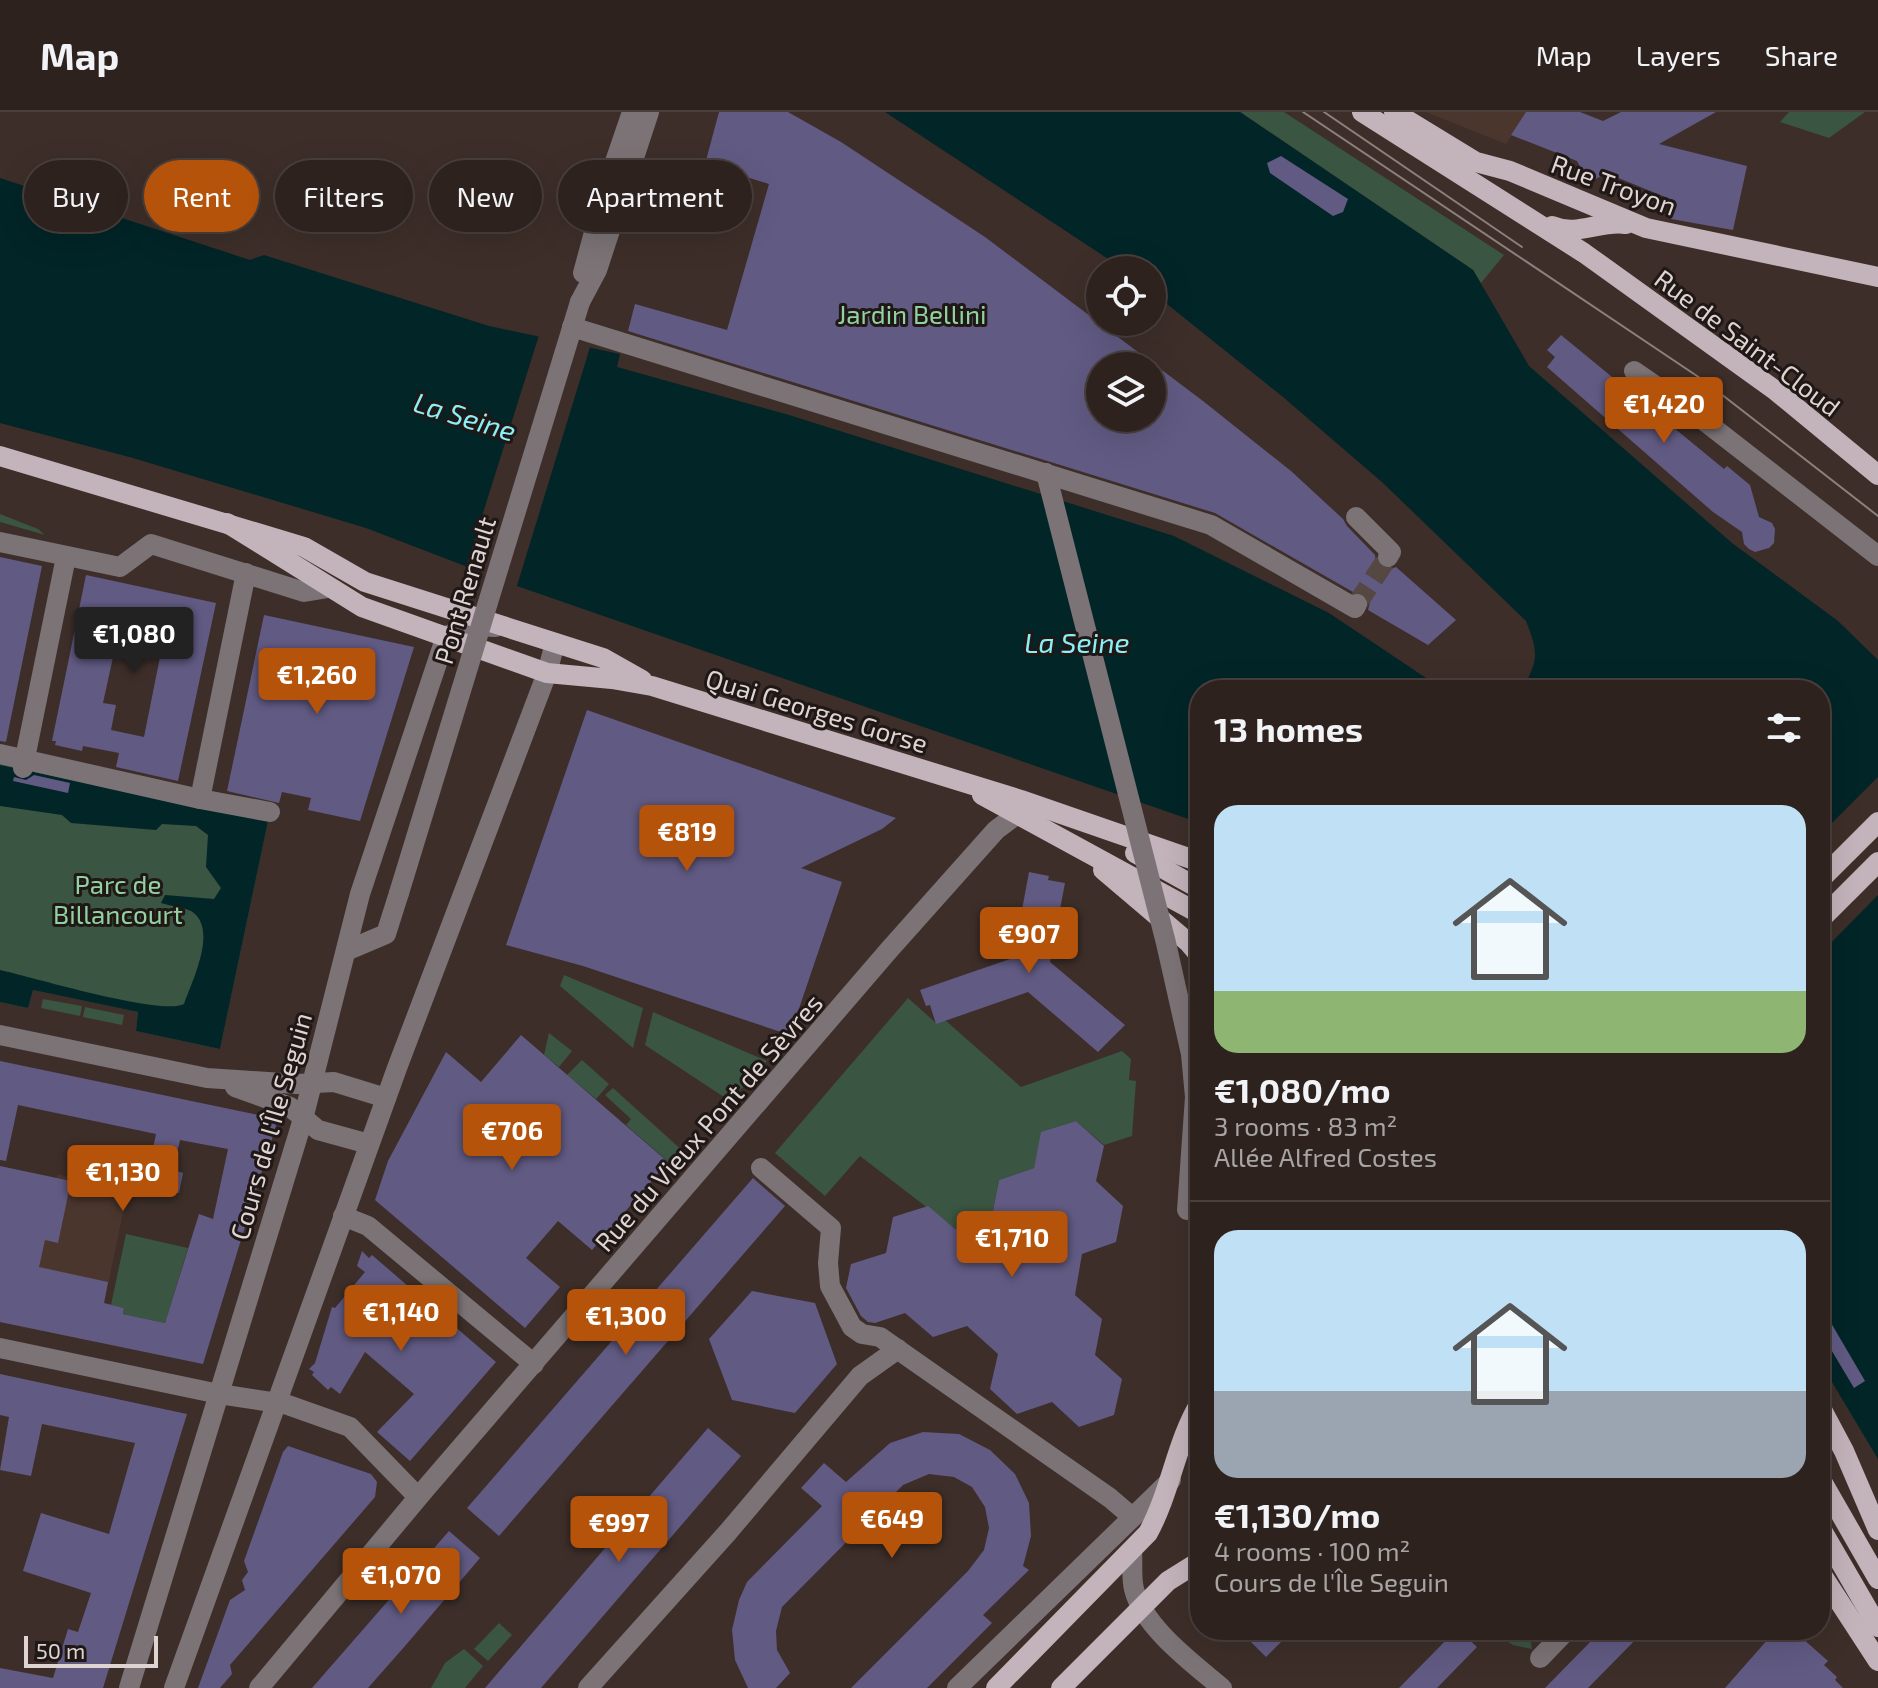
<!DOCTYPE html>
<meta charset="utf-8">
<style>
:root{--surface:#2e221f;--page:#362a28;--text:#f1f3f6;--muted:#a7a4a4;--line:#493f3d;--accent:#b45309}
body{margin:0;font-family:"Exo 2",sans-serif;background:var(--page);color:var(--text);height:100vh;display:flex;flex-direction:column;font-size:30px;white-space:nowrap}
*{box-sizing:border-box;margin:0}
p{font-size:26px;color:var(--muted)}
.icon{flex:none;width:44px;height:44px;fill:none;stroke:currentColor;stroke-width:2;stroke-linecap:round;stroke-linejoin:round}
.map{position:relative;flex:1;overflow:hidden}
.panel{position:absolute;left:1190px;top:568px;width:640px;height:960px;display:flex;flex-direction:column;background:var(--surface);border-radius:32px;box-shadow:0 8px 32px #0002,0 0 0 2px var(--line)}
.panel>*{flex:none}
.banner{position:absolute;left:24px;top:48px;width:760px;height:72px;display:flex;gap:16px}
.fabs{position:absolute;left:1086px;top:144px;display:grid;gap:16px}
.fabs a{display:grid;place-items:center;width:80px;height:80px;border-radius:50%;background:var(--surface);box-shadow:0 8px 32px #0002,0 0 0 2px var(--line);font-size:40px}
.scale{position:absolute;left:24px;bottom:20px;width:134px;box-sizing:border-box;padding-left:8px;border:4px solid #ded4d1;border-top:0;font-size:22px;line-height:28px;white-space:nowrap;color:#ded4d1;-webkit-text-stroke:6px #1f1816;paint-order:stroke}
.price{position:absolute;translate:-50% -68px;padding:0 18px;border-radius:8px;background:var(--accent);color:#fff;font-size:26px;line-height:52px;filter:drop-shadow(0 2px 4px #0008)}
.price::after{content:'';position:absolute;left:50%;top:48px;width:24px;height:18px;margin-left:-12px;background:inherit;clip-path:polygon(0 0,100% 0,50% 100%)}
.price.selected{background:#222;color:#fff}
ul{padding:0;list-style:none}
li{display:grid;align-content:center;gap:16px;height:424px;padding:0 24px}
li+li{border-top:2px solid var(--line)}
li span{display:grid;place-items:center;height:248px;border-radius:24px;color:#555}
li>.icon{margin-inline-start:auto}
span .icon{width:144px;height:144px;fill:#fffc;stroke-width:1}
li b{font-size:34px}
h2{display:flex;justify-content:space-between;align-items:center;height:96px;padding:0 24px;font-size:34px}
.tag{padding:0 28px;border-radius:36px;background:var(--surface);box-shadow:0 8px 32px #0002,0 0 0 2px var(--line);font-size:28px;line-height:72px}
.tag.selected{background:var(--accent);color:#fff}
header{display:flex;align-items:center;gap:48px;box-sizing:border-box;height:112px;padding:0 40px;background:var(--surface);border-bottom:2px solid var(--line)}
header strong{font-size:38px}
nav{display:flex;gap:44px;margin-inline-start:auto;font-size:28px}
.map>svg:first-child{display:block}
.built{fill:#4b362d}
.green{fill:#3a5541}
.water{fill:#022527}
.pier{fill:#3d2e29}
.building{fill:#615a83;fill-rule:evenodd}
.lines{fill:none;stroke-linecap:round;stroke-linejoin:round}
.minor-tunnel{stroke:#554742;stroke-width:20;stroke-dasharray:20 10;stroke-linecap:butt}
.minor{stroke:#7b7376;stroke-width:20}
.major{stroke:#c3b3ba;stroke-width:20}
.tram{stroke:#8c807c;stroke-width:2}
.minor-bridge{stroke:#7b7376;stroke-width:20}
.labels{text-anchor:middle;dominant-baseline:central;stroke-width:6;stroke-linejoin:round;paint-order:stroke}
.street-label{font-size:26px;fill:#ded4d1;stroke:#1f1816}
.park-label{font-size:26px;fill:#92d2a1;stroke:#1f1816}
.water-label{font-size:28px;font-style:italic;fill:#8aeff6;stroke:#1f1816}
</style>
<header>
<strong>Map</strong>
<nav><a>Map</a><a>Layers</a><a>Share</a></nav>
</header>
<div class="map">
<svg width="1878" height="1576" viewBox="0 0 1878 1576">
<rect width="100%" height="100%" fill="#3d2e29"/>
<g class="built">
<path d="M1426,0h101l-21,32z"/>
<path d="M58,1062l70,15 -32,153 -96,-20z"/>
</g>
<g class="green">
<path d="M1240,0h44l220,143 -23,28 -8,-13z"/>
<path d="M1789,0h76l-36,26 -49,-16z"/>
<path d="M0,402l38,15 7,6 -45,-13z"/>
<path d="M0,652l268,57 -48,228 -84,-18 2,-19 -105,-22 -5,18 -28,-6z"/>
<path d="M564,863l79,33 -10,40 -73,-62z"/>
<path d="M908,886l28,25 9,-3 76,67 101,-36 9,8 -2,21 7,1 -4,55 -28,9 -28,-24 -34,11 -8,36 -35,12 -7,36 -37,13 -95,-73 -35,40 -50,-43z"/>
<path d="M43,887l39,7 -2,10 -39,-8z"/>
<path d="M85,895l39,8 -2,10 -39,-8z"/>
<path d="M653,900l114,49 -37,40 -85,-56z"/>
<path d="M549,921l23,18 -13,16 -15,-12z"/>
<path d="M582,948l27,24 -13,15 -29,-24z"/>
<path d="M613,976l71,64 -12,13 -46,-40 5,-6 -26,-24z"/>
<path d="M126,1122l62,14 -23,75 -42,-9 1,-6 -13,-3z"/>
<path d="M499,1511l13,12 -24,26 -14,-12z"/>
<path d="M1490,1518h45l-5,6 2,13 -19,-4z"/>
<path d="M464,1537l19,17 -18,22h-34l14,-25z"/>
</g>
<g class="water">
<path d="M885,0h355l233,158 56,96 203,177 106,78 40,39v799l-58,-97v-672h-298c16,-30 17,-36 4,-69l-143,-138 -100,-86 -131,-105v-22h-27z"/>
<path d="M0,66l250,82 14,-5 225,71 131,28 -3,13 172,48 385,121 155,77 115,77h-244v133l-683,-237 -151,-58 -233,-70 -133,-35z"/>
<path d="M0,653l268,56 -48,228 -84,-18 2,-19 -105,-22 -5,18 -28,-6v-32c32,7 161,46 184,34 8,-23 35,-76 7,-93 -8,-4 -21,-5 -30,-8l4,-8 49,4 7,-11 -15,-21 2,-32 -12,-9 -34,-2 -6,6 -85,-7 -9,-8 -62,-9z"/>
</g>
<g class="pier">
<path d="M540,220l51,12 -75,245 -51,-19z"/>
<path d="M1878,665v118l-58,59v-119z"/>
</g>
<g class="building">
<path d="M719,0h69l53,30 144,95 218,164 88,70 52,48 4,7 28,29 1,8 5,5 8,2 7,-3 60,53 -28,25 -60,-35 2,-8 -7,-9 -10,-1 -138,-79 -587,-182 7,-27 92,26 42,-146 -64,-20zM1100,254h52v52h-52z"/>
<path d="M1526,0h54l23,9 18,-9h95l-57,32 88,22 -14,64 -62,-11 4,-18 -69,-28 -17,10 -12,-22 -66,-26z"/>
<path d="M1281,44l67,43 -5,13 -10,4 -63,-43 -3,-10z"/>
<path d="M1561,223l163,134 3,-3 23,19 9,32 13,6 3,6 -1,14 -5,5 -14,4 -6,-3 -5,-5 -2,-12 -29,-20 -166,-145 8,-10 -8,-7z"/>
<path d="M0,445l42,9 -36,176 -6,-1z"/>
<path d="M86,463l130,28 -38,178 -62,-14 3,-14 -36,-7 -1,5 -27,-6 1,-4h-4zM117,527l37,8 -1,4 8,1 -17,85 -33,-7 5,-25 -13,-2z"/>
<path d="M264,503l150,32 -54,174 -52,-11 3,-12 -29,-6 -3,11 -52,-12z"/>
<path d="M587,598l309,108 -14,11 -81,39 41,14 -52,153 -207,-69 -77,-21z"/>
<path d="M34,663l36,8 -2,10 -55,-12 1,-4 12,3z"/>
<path d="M1029,760l20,4 -1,4 17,3 -15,79 75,63 -27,27 -70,-60 -92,32 -6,-19 -4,1 -6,-16 93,-32z"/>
<path d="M521,923l147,127 -76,88 -34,-29 -32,37 34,29 -35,41 -150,-128 13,-39 58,-109 35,30z"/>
<path d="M0,949l278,58 -75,245 -203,-42v-156l71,15 -13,62 -13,-3 -6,27 69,15 -4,21 20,5 -1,6 42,9 34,-109 14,5 15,-70 -48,-9 -7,30 10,3 -4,20 -34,-7 11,-52 -138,-29 -12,56 -6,-1z"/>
<path d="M1076,1009l28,25 -8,35 27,25 -7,36 -34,12 -7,41 27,24 -7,36 27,24 -8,36 -35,12 -27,-25 -35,12 -27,-25 8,-35 -31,-28 -34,11 -28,-24 -30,10 -7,-1 -7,-6 -15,-28 5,-24 35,-11 7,-36 35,-11 27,23 37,-13 7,-36 35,-12 7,-36z"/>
<path d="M753,1066l32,28 -286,330 -32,-28z"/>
<path d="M362,1139l7,7 3,-3 124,107 -86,99 -33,-29 37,-38 -49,-42 -25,42 -9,-7 -3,3 -16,-15 2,-3 -5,-3 6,-6 17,-56 3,1 30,-36 -8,-6z"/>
<path d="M752,1179l63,12 22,61 -42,49 -63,-13 -23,-61z"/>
<path d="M1820,1192l45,77 -11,7 -34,-57z"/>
<path d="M0,1262l187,40 -84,274h-103v-20l53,10 15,-49 10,3 13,-39 -68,-22 18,-58 68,21 26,-91 -93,-19 -11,52 -31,-6 9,-53 -9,-2z"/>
<path d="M708,1316l33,28 -200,232h-56z"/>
<path d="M923,1320l36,2 31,16 25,24 14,29 2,33 -8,30 6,4 -46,45 9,8 -65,65h-76l117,-117 16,-21 5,-22 -4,-21 -13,-20 -18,-10 -25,-3 -26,11 -121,122 -6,24 1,19 13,23 -14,15h-28l-13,-28 -3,-30 7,-30 8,-18 75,-76 -21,-18 23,-25 22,19 44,-39z"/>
<path d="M288,1334l83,28 6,8 -2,15 -145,168 2,9 -12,14h-22l32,-88 15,-10 -3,-10 6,-8 -4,-11 39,-109z"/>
<path d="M449,1419l31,27 -75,88 -37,42h-56z"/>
<path d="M1239,1518h54l-27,27z"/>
<path d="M1456,1518h3l18,17 -40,41h-38z"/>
<path d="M1606,1518h39l-57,58h-43l51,-52 2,3z"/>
<path d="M1776,1518h17l35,31 -4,4 13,12 -2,3 8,8h-118z"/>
</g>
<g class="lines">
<path class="minor-tunnel" d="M1357,492l31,-47"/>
<g class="minor">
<path d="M583,161l23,-85 26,-76"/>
<path d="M580,190l17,-32 52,-158"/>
<path d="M572,215l639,198 144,83 2,-4"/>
<path d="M1634,259l55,38 189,147"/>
<path d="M1356,405l35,35 -3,5"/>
<path d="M0,430l120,25 31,-23 153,48 24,-4"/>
<path d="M0,642l200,45 70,13"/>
<path d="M23,656l43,-211"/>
<path d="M200,687l46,-226"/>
<path d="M346,839l40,-17 13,-41"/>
<path d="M0,923l207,43 90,6 37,-2 52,16"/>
<path d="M235,975l55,20 28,23 51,14"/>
<path d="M761,1056l70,60 -3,35 2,23 22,41 10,7 18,3 230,161 21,18"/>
<path d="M343,1104l25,10 166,138"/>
<path d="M0,1236l219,46 66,10 65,23 68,70"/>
<path d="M1132,1438c1,12 -1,27 2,39 9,38 60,75 88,99"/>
<path d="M1540,1546l27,-28"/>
<path d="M129,1576l174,-569 57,-225 86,-258 27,-10 22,1"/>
<path d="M174,1576l223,-620 150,-395 8,-30"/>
<path d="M259,1576l167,-200 463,-538 107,-120 20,-15"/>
<path d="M588,1576l140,-156 132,-156 38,-27"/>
<path d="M957,1576l214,-208"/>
</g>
<g class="major">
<path d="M1362,0l222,141 192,138 102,84"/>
<path d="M1394,0l82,50 34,9 136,57 232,49"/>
<path d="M1552,114c25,11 48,-6 74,-2"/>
<path d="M0,344l304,91 61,35 238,76 39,22"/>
<path d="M227,411l135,84 185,66 65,6 40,7 369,114 179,62"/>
<path d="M982,683l218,119"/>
<path d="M1135,741l65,36"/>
<path d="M1103,758l86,73 11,13"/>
<path d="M1820,768l58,-58"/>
<path d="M1820,808l58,-58"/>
<path d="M1820,1294l24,45 34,79"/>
<path d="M1820,1366l58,101"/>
<path d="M1820,1415l58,100"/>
<path d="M1820,1460l58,89"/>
<path d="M996,1576l152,-155c23,-42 28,-91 52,-130"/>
<path d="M1061,1576l107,-107 32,-20"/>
</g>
<g class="tram">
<path d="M1303,0l400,268 175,136"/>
<path d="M1324,0l198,135"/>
</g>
<g class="minor-bridge">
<path d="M1046,361l120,470 25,111 4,43 -8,113"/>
<path d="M399,781l181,-591"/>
</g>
</g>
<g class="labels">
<g class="street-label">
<text transform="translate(1614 72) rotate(20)">Rue Troyon</text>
<text transform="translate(1748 230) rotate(37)">Rue de Saint-Cloud</text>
<text transform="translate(464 478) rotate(-73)">Pont Renault</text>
<text transform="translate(817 598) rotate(17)">Quai Georges Gorse</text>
<text transform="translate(708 1010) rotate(-49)">Rue du Vieux Pont de Sèvres</text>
<text transform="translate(270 1014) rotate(-74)">Cours de l'Île Seguin</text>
</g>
<g class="park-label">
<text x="912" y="201">Jardin Bellini</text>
<text x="118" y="771">Parc de<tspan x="118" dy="30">Billancourt</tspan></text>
</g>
<g class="water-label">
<text transform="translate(465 304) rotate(17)">La Seine</text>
<text x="1077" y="530">La Seine</text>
</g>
</g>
</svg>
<div class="fabs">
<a><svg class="icon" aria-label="locate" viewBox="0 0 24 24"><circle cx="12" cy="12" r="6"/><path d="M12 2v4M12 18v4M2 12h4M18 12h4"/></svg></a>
<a><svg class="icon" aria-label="layers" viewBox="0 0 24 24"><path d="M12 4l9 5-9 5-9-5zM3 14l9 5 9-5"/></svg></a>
</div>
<div class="scale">50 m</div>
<b class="price" style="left:1664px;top:333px">€1,420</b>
<b class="price selected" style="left:134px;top:563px">€1,080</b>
<b class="price" style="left:317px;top:604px">€1,260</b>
<b class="price" style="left:687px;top:761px">€819</b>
<b class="price" style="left:1029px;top:863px">€907</b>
<b class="price" style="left:512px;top:1060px">€706</b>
<b class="price" style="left:123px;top:1101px">€1,130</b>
<b class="price" style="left:1012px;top:1167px">€1,710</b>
<b class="price" style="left:401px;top:1241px">€1,140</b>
<b class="price" style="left:626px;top:1245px">€1,300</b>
<b class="price" style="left:892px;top:1448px">€649</b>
<b class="price" style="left:619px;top:1452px">€997</b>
<b class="price" style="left:401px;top:1504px">€1,070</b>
<div class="banner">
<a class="tag">Buy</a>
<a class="tag selected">Rent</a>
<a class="tag">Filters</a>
<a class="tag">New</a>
<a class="tag">Apartment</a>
</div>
<section class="panel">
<h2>13 homes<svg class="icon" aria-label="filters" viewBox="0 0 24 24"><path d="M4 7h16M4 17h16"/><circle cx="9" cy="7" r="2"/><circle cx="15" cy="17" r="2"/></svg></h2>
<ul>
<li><span style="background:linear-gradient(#bfe0f5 75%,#8fb573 0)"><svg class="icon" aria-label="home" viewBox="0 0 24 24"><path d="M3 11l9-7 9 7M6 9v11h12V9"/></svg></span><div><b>€1,080/mo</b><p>3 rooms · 83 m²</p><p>Allée Alfred Costes</p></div></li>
<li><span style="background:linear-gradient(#bfe0f5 65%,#9aa5b1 0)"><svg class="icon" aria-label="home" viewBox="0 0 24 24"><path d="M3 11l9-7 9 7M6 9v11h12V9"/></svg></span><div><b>€1,130/mo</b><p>4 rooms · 100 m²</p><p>Cours de l'Île Seguin</p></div></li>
</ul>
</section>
</div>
